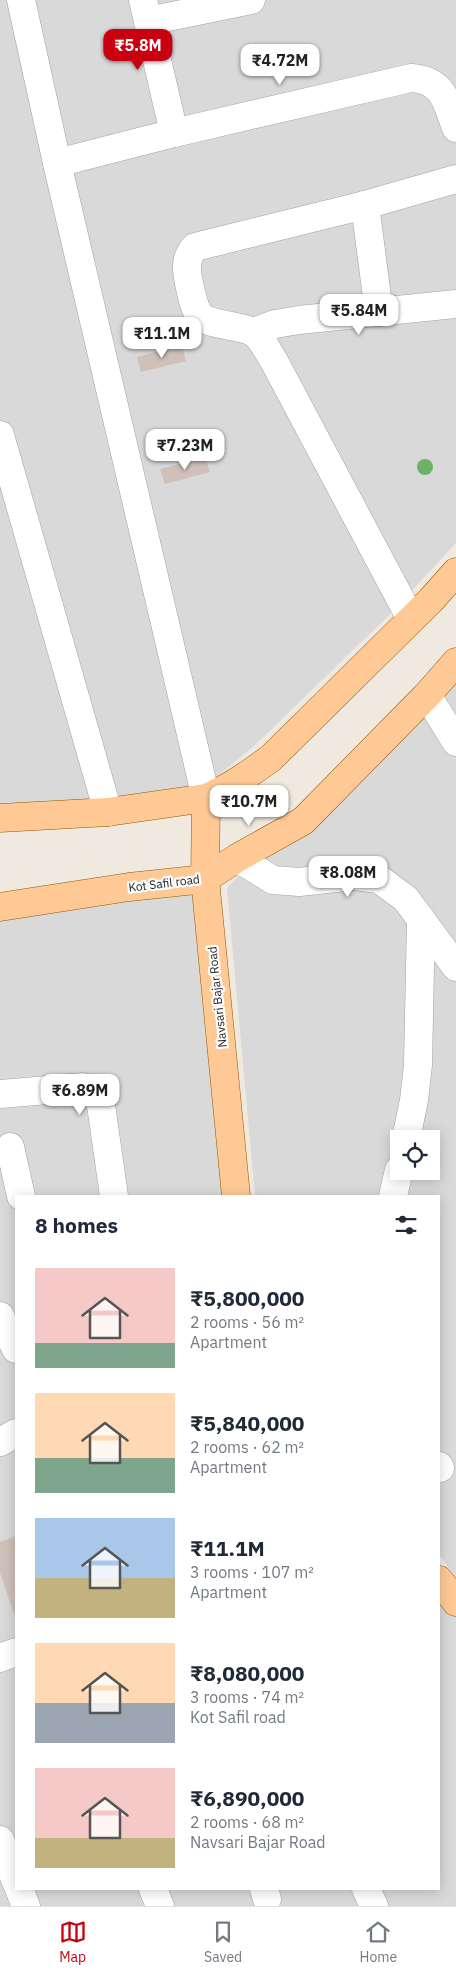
<!DOCTYPE html>
<meta charset="utf-8">
<style>
:root{--surface:#fff;--page:#f2f2f3;--text:#1f2937;--muted:#747a83;--line:#e0e1e3;--accent:#c80010}
body{margin:0;font-family:"IBM Plex Sans",sans-serif;background:var(--page);color:var(--text);height:100vh;display:flex;flex-direction:column;font-size:19px;white-space:nowrap}
*{box-sizing:border-box;margin:0}
p{font-size:16px;color:var(--muted)}
.icon{flex:none;width:28px;height:28px;fill:none;stroke:currentColor;stroke-width:2;stroke-linecap:round;stroke-linejoin:round}
.map{position:relative;flex:1;overflow:hidden}
.sheet{position:absolute;left:15px;top:1195px;width:425px;height:695px;display:flex;flex-direction:column;background:var(--surface);border-radius:0px;box-shadow:0 2px 12px #0003}
.sheet>*{flex:none}
.buttons{position:absolute;left:390px;top:1130px;display:grid;gap:10px}
.buttons a{display:grid;place-items:center;width:50px;height:50px;border-radius:0px;background:var(--surface);box-shadow:0 2px 12px #0003;font-size:25px}
.price{position:absolute;translate:-50% -42px;padding:0 11px;border-radius:10px;background:#fff;color:#222;font-size:16px;line-height:32px;filter:drop-shadow(0 1px 2px #0008)}
.price::after{content:'';position:absolute;left:50%;top:30px;width:15px;height:11px;margin-left:-8px;background:inherit;clip-path:polygon(0 0,100% 0,50% 100%)}
.price.selected{background:var(--accent);color:#fff}
ul{padding:0;list-style:none}
li{display:flex;align-items:center;gap:15px;height:125px;padding:0 20px}
li span{display:grid;place-items:center;flex:none;width:140px;height:100px;border-radius:0px;color:#555}
li>.icon{margin-inline-start:auto}
span .icon{width:60px;height:60px;fill:#fffc;stroke-width:1}
li b{font-size:21px}
h2{display:flex;justify-content:space-between;align-items:center;height:60px;padding:0 20px;font-size:21px}
.menu{display:flex;justify-content:space-around;align-items:center;height:70px;border-top:1px solid var(--line);background:var(--surface);font-size:14px;color:var(--muted)}
.menu a{display:grid;justify-items:center;gap:2px}
.menu .selected{color:var(--accent)}
.map>svg:first-child{display:block}
.residential{fill:#dad9d9;fill-rule:evenodd}
.building{fill:#cfc1b9}
.lines{fill:none;stroke-linecap:round;stroke-linejoin:round}
.minor-casing{stroke:#a3a3a3;stroke-width:29}
.major-casing{stroke:#945700;stroke-width:29}
.minor{stroke:#fff;stroke-width:28}
.major{stroke:#ffc995;stroke-width:28}
.tree{fill:#6cb165}
.labels{text-anchor:middle;dominant-baseline:central;stroke-width:4.5;stroke-linejoin:round;paint-order:stroke}
.street-label{font-size:12px;fill:#1c1c1c;stroke:#fff}
</style>
<div class="map">
<svg width="456" height="1906" viewBox="0 0 456 1906">
<rect width="100%" height="100%" fill="#efe9e0"/>
<g class="residential">
<path d="M0,0h456v543l-67,72 -135,131 -35,29 -26,12 -97,19 -96,4z"/>
<path d="M456,654v924l-17,-24v-358h-184l-28,-308zM399,1139h32v32h-32z"/>
<path d="M201,883l32,313h-217v693h423v-299l17,22v294h-456v-994z"/>
</g>
<g class="building">
<path d="M182,345l4,16 -45,11 -4,-15z"/>
<path d="M205,457l5,15 -45,12 -5,-15z"/>
<path d="M16,1536v78h-2l-14,-41v-31z"/>
</g>
<g class="lines">
<defs>
<g id="minor">
<path d="M21,0l36,163 149,635"/>
<path d="M143,0l31,133"/>
<path d="M148,21l103,-21"/>
<path d="M57,163l117,-30 237,-55c33,2 35,23 45,50"/>
<path d="M365,205l14,107"/>
<path d="M253,332l22,-8 24,-4 157,-16"/>
<path d="M0,435l108,377"/>
<path d="M411,619l-137,-258c-6,-9 -11,-21 -20,-28 -5,-4 -12,-4 -18,-6 -38,-7 -39,-6 -47,-44 -3,-14 -4,-25 6,-36l170,-42 91,-26"/>
<path d="M427,695l29,47"/>
<path d="M237,858l36,22 26,2 55,-6 25,3 27,20 50,68"/>
<path d="M0,1094l83,-7 12,7 6,11 13,91"/>
<path d="M406,1139l8,-39 4,-35 3,-146"/>
<path d="M10,1147l11,49"/>
<path d="M393,1196l6,-26"/>
<path d="M0,1316l16,33"/>
<path d="M0,1442l16,-9"/>
<path d="M439,1466l1,2"/>
<path d="M0,1658l16,-6"/>
<path d="M0,1840l16,42"/>
<path d="M19,1889l7,17"/>
<path d="M153,1889l7,17"/>
<path d="M264,1889l3,10"/>
<path d="M366,1889l8,17"/>
</g>
<g id="major">
<path d="M206,798l-1,81 31,317"/>
<path d="M0,818l108,-6 98,-14c24,-10 44,-25 65,-40l160,-158 25,-28"/>
<path d="M0,907l129,-20 76,-8 32,-21 66,-37 124,-126 29,-33"/>
<path d="M439,1580l17,22"/>
</g>
</defs>
<use href="#minor" class="minor-casing"/>
<use href="#major" class="major-casing"/>
<use href="#minor" class="minor"/>
<use href="#major" class="major"/>
</g>
<circle class="tree" cx="425" cy="467" r="8"/>
<g class="labels">
<g class="street-label">
<text transform="translate(164 883) rotate(-7)">Kot Safil road</text>
<text transform="translate(217 997) rotate(-96)">Navsari Bajar Road</text>
</g>
</g>
</svg>
<div class="buttons">
<a><svg class="icon" aria-label="locate" viewBox="0 0 24 24"><circle cx="12" cy="12" r="6"/><path d="M12 2v4M12 18v4M2 12h4M18 12h4"/></svg></a>
</div>
<b class="price selected" style="left:138px;top:71px">₹5.8M</b>
<b class="price" style="left:280px;top:86px">₹4.72M</b>
<b class="price" style="left:359px;top:336px">₹5.84M</b>
<b class="price" style="left:162px;top:359px">₹11.1M</b>
<b class="price" style="left:185px;top:471px">₹7.23M</b>
<b class="price" style="left:249px;top:827px">₹10.7M</b>
<b class="price" style="left:348px;top:898px">₹8.08M</b>
<b class="price" style="left:80px;top:1116px">₹6.89M</b>
<section class="sheet">
<h2>8 homes<svg class="icon" aria-label="filters" viewBox="0 0 24 24"><path d="M4 7h16M4 17h16"/><circle cx="9" cy="7" r="2"/><circle cx="15" cy="17" r="2"/></svg></h2>
<ul>
<li><span style="background:linear-gradient(#f6c9c9 75%,#7fa58c 0)"><svg class="icon" aria-label="home" viewBox="0 0 24 24"><path d="M3 11l9-7 9 7M6 9v11h12V9"/></svg></span><div><b>₹5,800,000</b><p>2 rooms · 56 m²</p><p>Apartment</p></div></li>
<li><span style="background:linear-gradient(#ffd9b3 65%,#7fa58c 0)"><svg class="icon" aria-label="home" viewBox="0 0 24 24"><path d="M3 11l9-7 9 7M6 9v11h12V9"/></svg></span><div><b>₹5,840,000</b><p>2 rooms · 62 m²</p><p>Apartment</p></div></li>
<li><span style="background:linear-gradient(#a9c7e8 60%,#c2b280 0)"><svg class="icon" aria-label="home" viewBox="0 0 24 24"><path d="M3 11l9-7 9 7M6 9v11h12V9"/></svg></span><div><b>₹11.1M</b><p>3 rooms · 107 m²</p><p>Apartment</p></div></li>
<li><span style="background:linear-gradient(#ffd9b3 60%,#9aa5b1 0)"><svg class="icon" aria-label="home" viewBox="0 0 24 24"><path d="M3 11l9-7 9 7M6 9v11h12V9"/></svg></span><div><b>₹8,080,000</b><p>3 rooms · 74 m²</p><p>Kot Safil road</p></div></li>
<li><span style="background:linear-gradient(#f6c9c9 70%,#c2b280 0)"><svg class="icon" aria-label="home" viewBox="0 0 24 24"><path d="M3 11l9-7 9 7M6 9v11h12V9"/></svg></span><div><b>₹6,890,000</b><p>2 rooms · 68 m²</p><p>Navsari Bajar Road</p></div></li>
</ul>
</section>
</div>
<nav class="menu">
<a class="selected"><svg class="icon" aria-label="map" viewBox="0 0 24 24"><path d="M3 6l6-2 6 2 6-2v14l-6 2-6-2-6 2zM9 4v14M15 6v14"/></svg>Map</a>
<a><svg class="icon" aria-label="saved" viewBox="0 0 24 24"><path d="M7 4h10v16l-5-4-5 4z"/></svg>Saved</a>
<a><svg class="icon" aria-label="home" viewBox="0 0 24 24"><path d="M3 11l9-7 9 7M6 9v11h12V9"/></svg>Home</a>
</nav>
